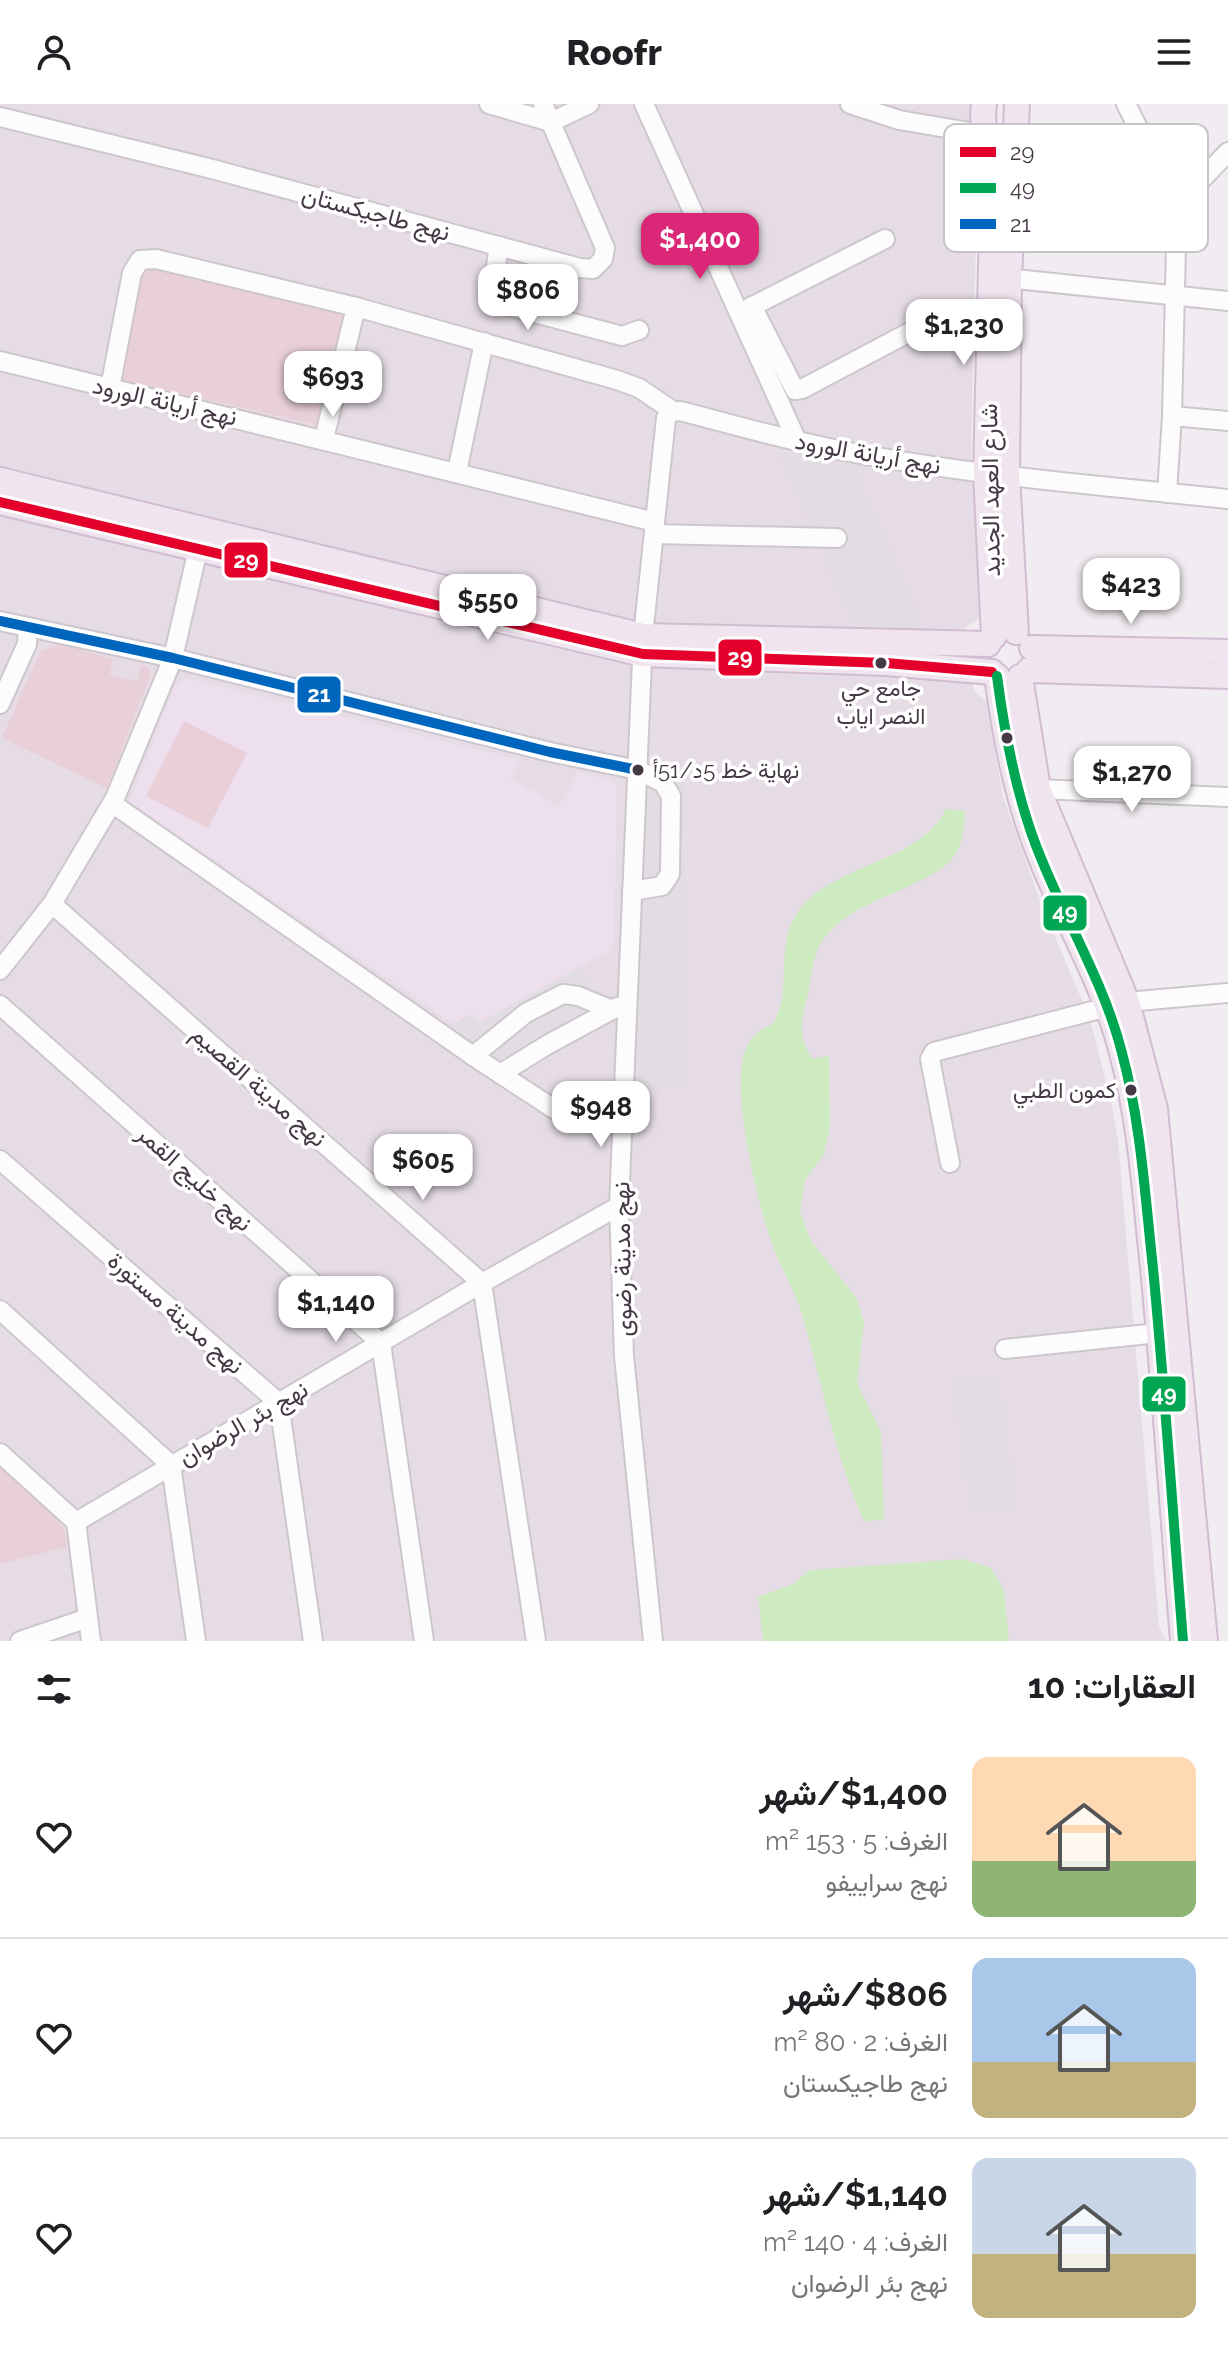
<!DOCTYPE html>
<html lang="ar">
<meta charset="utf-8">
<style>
:root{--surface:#fff;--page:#f6f6f6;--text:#202124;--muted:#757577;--line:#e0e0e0;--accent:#db2777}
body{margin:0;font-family:Raleway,Vazirmatn,sans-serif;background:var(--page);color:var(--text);direction:rtl;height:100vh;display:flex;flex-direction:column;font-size:30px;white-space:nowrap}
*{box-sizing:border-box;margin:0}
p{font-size:26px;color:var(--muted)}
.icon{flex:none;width:44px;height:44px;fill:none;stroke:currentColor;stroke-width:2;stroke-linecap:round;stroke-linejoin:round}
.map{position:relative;height:1537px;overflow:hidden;direction:ltr}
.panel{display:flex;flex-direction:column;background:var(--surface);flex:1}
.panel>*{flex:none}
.price{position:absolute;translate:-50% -68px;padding:0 18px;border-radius:16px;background:#fff;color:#222;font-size:26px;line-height:52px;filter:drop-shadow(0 2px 4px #0008)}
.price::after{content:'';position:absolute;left:50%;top:48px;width:24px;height:18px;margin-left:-12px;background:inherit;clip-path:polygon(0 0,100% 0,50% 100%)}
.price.selected{background:var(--accent);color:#fff}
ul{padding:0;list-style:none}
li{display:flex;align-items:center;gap:24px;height:200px;padding:0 32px}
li+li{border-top:2px solid var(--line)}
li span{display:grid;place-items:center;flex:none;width:224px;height:160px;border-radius:16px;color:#555}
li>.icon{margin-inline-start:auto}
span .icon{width:96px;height:96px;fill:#fffc;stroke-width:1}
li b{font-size:34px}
h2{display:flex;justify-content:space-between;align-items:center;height:96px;padding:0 32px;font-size:34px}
header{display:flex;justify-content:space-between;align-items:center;height:104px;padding:0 32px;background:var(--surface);font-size:36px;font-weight:800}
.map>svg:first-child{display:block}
.residential{fill:#e6dce6}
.education{fill:#eddfed}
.green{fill:#e9cfd7}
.parking{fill:#e2dde2}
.water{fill:#cdeac1}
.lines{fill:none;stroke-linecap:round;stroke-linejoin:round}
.minor-casing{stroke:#cdc7cd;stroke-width:22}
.major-casing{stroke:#d1bcd1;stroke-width:28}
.minor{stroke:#fdfcfd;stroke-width:18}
.major{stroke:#f0e5ef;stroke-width:24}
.bus-1-casing{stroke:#fff;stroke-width:16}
.bus-2-casing{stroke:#fff;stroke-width:16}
.bus-3-casing{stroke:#fff;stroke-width:16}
.bus-1{stroke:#e4002b;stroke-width:10}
.bus-2{stroke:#00a651;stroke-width:10}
.bus-3{stroke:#0065bd;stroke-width:10}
.bus-dot{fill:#453946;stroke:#fff;stroke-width:3}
.labels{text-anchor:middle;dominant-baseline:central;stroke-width:7;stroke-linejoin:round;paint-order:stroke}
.bus-label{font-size:22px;fill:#453946;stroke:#fff}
.street-label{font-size:24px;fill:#453946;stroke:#fff}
.key{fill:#fff;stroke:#c7c4c8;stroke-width:2}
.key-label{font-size:22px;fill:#453946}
.line-badge{stroke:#fff;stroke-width:3}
.badge-label{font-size:22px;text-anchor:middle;font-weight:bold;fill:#fff}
</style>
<header><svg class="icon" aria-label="menu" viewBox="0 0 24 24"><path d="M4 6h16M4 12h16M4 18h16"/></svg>Roofr<svg class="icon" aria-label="person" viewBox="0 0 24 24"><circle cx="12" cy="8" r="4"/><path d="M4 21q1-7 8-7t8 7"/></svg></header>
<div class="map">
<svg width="1228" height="1537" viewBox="0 0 1228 1537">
<rect width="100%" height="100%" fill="#f1ecf1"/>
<path class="residential" d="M0,0h979l-8,352 9,161 -16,12 10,62 12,11 17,95 40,112 47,110 21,83 7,37 41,487 7,15h-1166z"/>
<path class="education" d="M185,574l335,82 -10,17 48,30 21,-35 34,10 4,7 -3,151 -4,10 -131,74 -7,-11 -18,11 -324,-222 45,-117z"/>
<g class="green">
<path d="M143,162l203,47 -25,113 -203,-47z"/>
<path d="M59,540l54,15 -3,16 28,7 3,-17 8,4 1,8 -43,111 -105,-50 38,-86z"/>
<path d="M184,617l63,32 -39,75 -62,-32z"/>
<path d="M0,1362l58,54 6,10 3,17 -67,17z"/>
</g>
<g class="parking">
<path d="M781,348l73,19 71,164 -67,-3z"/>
<path d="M647,660l39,1 -5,323 -45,-1z"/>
<path d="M579,863l24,41 -106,60 -54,-38 30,-17 6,10z"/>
<path d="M997,1273l17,129 -42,5 -17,-129z"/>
</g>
<g class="water">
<path d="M946,705l19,2c-1,14 -1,30 -9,42 -20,35 -103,43 -133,87 -10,14 -12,38 -15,54 -7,27 -11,40 4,65l17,-3 1,71 -6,27 -19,26 -5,32 11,29 45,56 8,25 -7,62 24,48 3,88 -20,1c-30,-67 -42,-140 -63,-210 -8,-25 -23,-48 -31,-73 -13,-40 -42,-155 -23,-192 6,-12 16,-17 27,-23 3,-7 6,-15 8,-23 4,-29 -2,-59 14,-85 32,-52 123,-50 150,-106z"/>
<path d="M963,1455l28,9 13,22 5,51h-246l-5,-44 35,-13 17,-14z"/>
</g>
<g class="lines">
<defs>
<g id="minor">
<path d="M489,0l62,18"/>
<path d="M644,0l153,337"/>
<path d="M850,0l49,16 94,16 23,1"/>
<path d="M1126,0l51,101"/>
<path d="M0,13l212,52 368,99 13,1 10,-10 2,-11 -62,-144"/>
<path d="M551,18l38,-18"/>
<path d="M499,142l-7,46 9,12 121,32 17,-6"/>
<path d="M996,173l232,24"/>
<path d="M752,202l43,84 7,-1 140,-74"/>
<path d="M356,203l261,73 22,8 34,23"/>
<path d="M741,208l144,-73"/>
<path d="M0,257l655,161"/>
<path d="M110,284l22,-115 8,-13 16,-1 200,48 -32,132"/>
<path d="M1172,312l56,5"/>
<path d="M457,368l27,-130"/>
<path d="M1167,389l5,-77 5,-211 51,-53"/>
<path d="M654,430l183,4"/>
<path d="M0,517l173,37 377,94 88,18 25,13 8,13 -1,78 -8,12 -30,5"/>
<path d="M0,600l27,-60 1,-17"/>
<path d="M1038,685l190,8"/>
<path d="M113,700l360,252 81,53 25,8 45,1"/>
<path d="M52,800l430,379 54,358"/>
<path d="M0,866l52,-66 63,-106 58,-140 28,-122"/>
<path d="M0,901l381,338 43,298"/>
<path d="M473,952l53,-43 37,-19 15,2 34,14"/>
<path d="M500,970l47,-29 70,-38"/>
<path d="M0,1056l279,243 34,238"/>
<path d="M950,1059l-20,-104 4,-7 193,-50 101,-9"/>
<path d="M0,1206l171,155 25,176"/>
<path d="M1005,1245l153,-16"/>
<path d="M0,1349l76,69 15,119"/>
<path d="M76,1418l406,-239 137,-77"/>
<path d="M20,1537l68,-23"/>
<path d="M653,1537l-29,-285 -5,-150 24,-570 23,-218 5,-6 9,-1c51,13 102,28 154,38 130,26 263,36 394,50"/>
</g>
<g id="major">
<path d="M984,0c-4,27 8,55 9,82l-7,287 8,163"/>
<path d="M0,376l643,156 345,8"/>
<path d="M0,398l643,152 243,9 106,9"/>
<path d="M1016,528l-9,-157 2,-197 8,-174"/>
<path d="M1032,544l196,4"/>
<path d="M1029,566l199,6"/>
<path d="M997,572c8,61 20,125 44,182 26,65 64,127 81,195 19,70 23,143 31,215 12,124 20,249 30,373"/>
<path d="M1020,573l18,112 89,213 28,107 50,532"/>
</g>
</defs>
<use href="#minor" class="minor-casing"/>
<use href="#major" class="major-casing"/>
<use href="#minor" class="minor"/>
<use href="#major" class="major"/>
<defs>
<path id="bus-1" d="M0,398l643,152 243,9 106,9"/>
<path id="bus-2" d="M997,572c8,61 20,125 44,182 26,65 64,127 81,195 19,70 23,143 31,215 12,124 20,249 30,373"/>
<path id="bus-3" d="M0,517l173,37 377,94 88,18"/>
</defs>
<use href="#bus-1" class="bus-1-casing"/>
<use href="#bus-2" class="bus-2-casing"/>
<use href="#bus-3" class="bus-3-casing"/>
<use href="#bus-1" class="bus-1"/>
<use href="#bus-2" class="bus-2"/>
<use href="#bus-3" class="bus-3"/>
</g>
<g class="bus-dot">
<circle cx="881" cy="559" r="7"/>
<circle cx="1007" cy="634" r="7"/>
<circle cx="638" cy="666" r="7"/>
<circle cx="1131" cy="986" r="7"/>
</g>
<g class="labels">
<g class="bus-label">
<text x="881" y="584">جامع حي<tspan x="881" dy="28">النصر اياب</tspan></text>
<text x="653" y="666" text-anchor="start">نهاية خط 5د/51أ</text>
<text x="1116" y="986" text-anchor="end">كمون الطبي</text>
</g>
<g class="street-label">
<text transform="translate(376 109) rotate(15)">نهج طاجيكستان</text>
<text transform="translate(165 297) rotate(13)">نهج أريانة الورود</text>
<text transform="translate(868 349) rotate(10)">نهج أريانة الورود</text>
<text transform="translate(990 386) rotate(-91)">شارع العهد الجديد</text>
<text transform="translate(259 982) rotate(41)">نهج مدينة القصيم</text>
<text transform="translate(195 1074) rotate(42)">نهج خليج القمر</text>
<text transform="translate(622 1155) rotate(-91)">نهج مدينة رضوى</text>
<text transform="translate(176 1209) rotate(41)">نهج مدينة مستورة</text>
<text transform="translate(243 1319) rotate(-30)">نهج بئر الرضوان</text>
</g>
</g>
<rect x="944" y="20" width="264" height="128" rx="12" class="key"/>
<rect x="960" y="43" width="36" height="10" fill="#e4002b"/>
<rect x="960" y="79" width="36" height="10" fill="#00a651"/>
<rect x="960" y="115" width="36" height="10" fill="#0065bd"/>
<g class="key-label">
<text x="1010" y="56">29</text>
<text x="1010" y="92">49</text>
<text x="1010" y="128">21</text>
</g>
<g class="line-badge">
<rect x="223" y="437" width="46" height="38" rx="8" fill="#e4002b"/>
<rect x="717" y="534" width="46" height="39" rx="8" fill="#e4002b"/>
<rect x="296" y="571" width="46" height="39" rx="8" fill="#0065bd"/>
<rect x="1042" y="790" width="46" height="38" rx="8" fill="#00a651"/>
<rect x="1141" y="1271" width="46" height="38" rx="8" fill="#00a651"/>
</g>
<g class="badge-label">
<text x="246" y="464">29</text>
<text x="740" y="561">29</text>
<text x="319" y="598">21</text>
<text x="1065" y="816">49</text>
<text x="1164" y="1298">49</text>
</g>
</svg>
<b class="price selected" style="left:700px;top:177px">$1,400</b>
<b class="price" style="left:528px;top:228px">$806</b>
<b class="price" style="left:964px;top:263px">$1,230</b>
<b class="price" style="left:333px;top:315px">$693</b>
<b class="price" style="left:1131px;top:522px">$423</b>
<b class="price" style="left:488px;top:538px">$550</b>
<b class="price" style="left:1132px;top:710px">$1,270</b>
<b class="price" style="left:601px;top:1045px">$948</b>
<b class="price" style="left:423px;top:1098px">$605</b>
<b class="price" style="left:336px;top:1240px">$1,140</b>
</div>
<section class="panel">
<h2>العقارات: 10<svg class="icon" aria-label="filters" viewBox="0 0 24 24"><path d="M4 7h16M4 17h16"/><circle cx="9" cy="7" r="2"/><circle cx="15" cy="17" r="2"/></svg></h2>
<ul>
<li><span style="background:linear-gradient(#ffd9b3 65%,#8fb573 0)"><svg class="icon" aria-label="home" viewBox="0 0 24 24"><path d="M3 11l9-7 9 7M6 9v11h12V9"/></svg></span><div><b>$1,400/شهر</b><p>الغرف: 5 · 153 m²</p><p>نهج سراييفو</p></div><svg class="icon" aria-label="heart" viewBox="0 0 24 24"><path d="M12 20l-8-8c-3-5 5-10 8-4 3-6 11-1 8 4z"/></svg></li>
<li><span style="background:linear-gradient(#a9c7e8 65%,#c2b280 0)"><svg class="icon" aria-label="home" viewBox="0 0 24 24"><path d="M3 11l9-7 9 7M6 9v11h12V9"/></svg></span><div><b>$806/شهر</b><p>الغرف: 2 · 80 m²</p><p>نهج طاجيكستان</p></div><svg class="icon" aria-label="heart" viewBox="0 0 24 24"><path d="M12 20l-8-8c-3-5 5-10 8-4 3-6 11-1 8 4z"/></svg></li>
<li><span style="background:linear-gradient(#c9d6e8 60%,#c2b280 0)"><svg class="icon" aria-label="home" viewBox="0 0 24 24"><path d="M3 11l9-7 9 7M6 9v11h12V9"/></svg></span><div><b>$1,140/شهر</b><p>الغرف: 4 · 140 m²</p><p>نهج بئر الرضوان</p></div><svg class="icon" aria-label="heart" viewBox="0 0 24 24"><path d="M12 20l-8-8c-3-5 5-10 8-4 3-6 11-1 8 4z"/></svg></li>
</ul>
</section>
